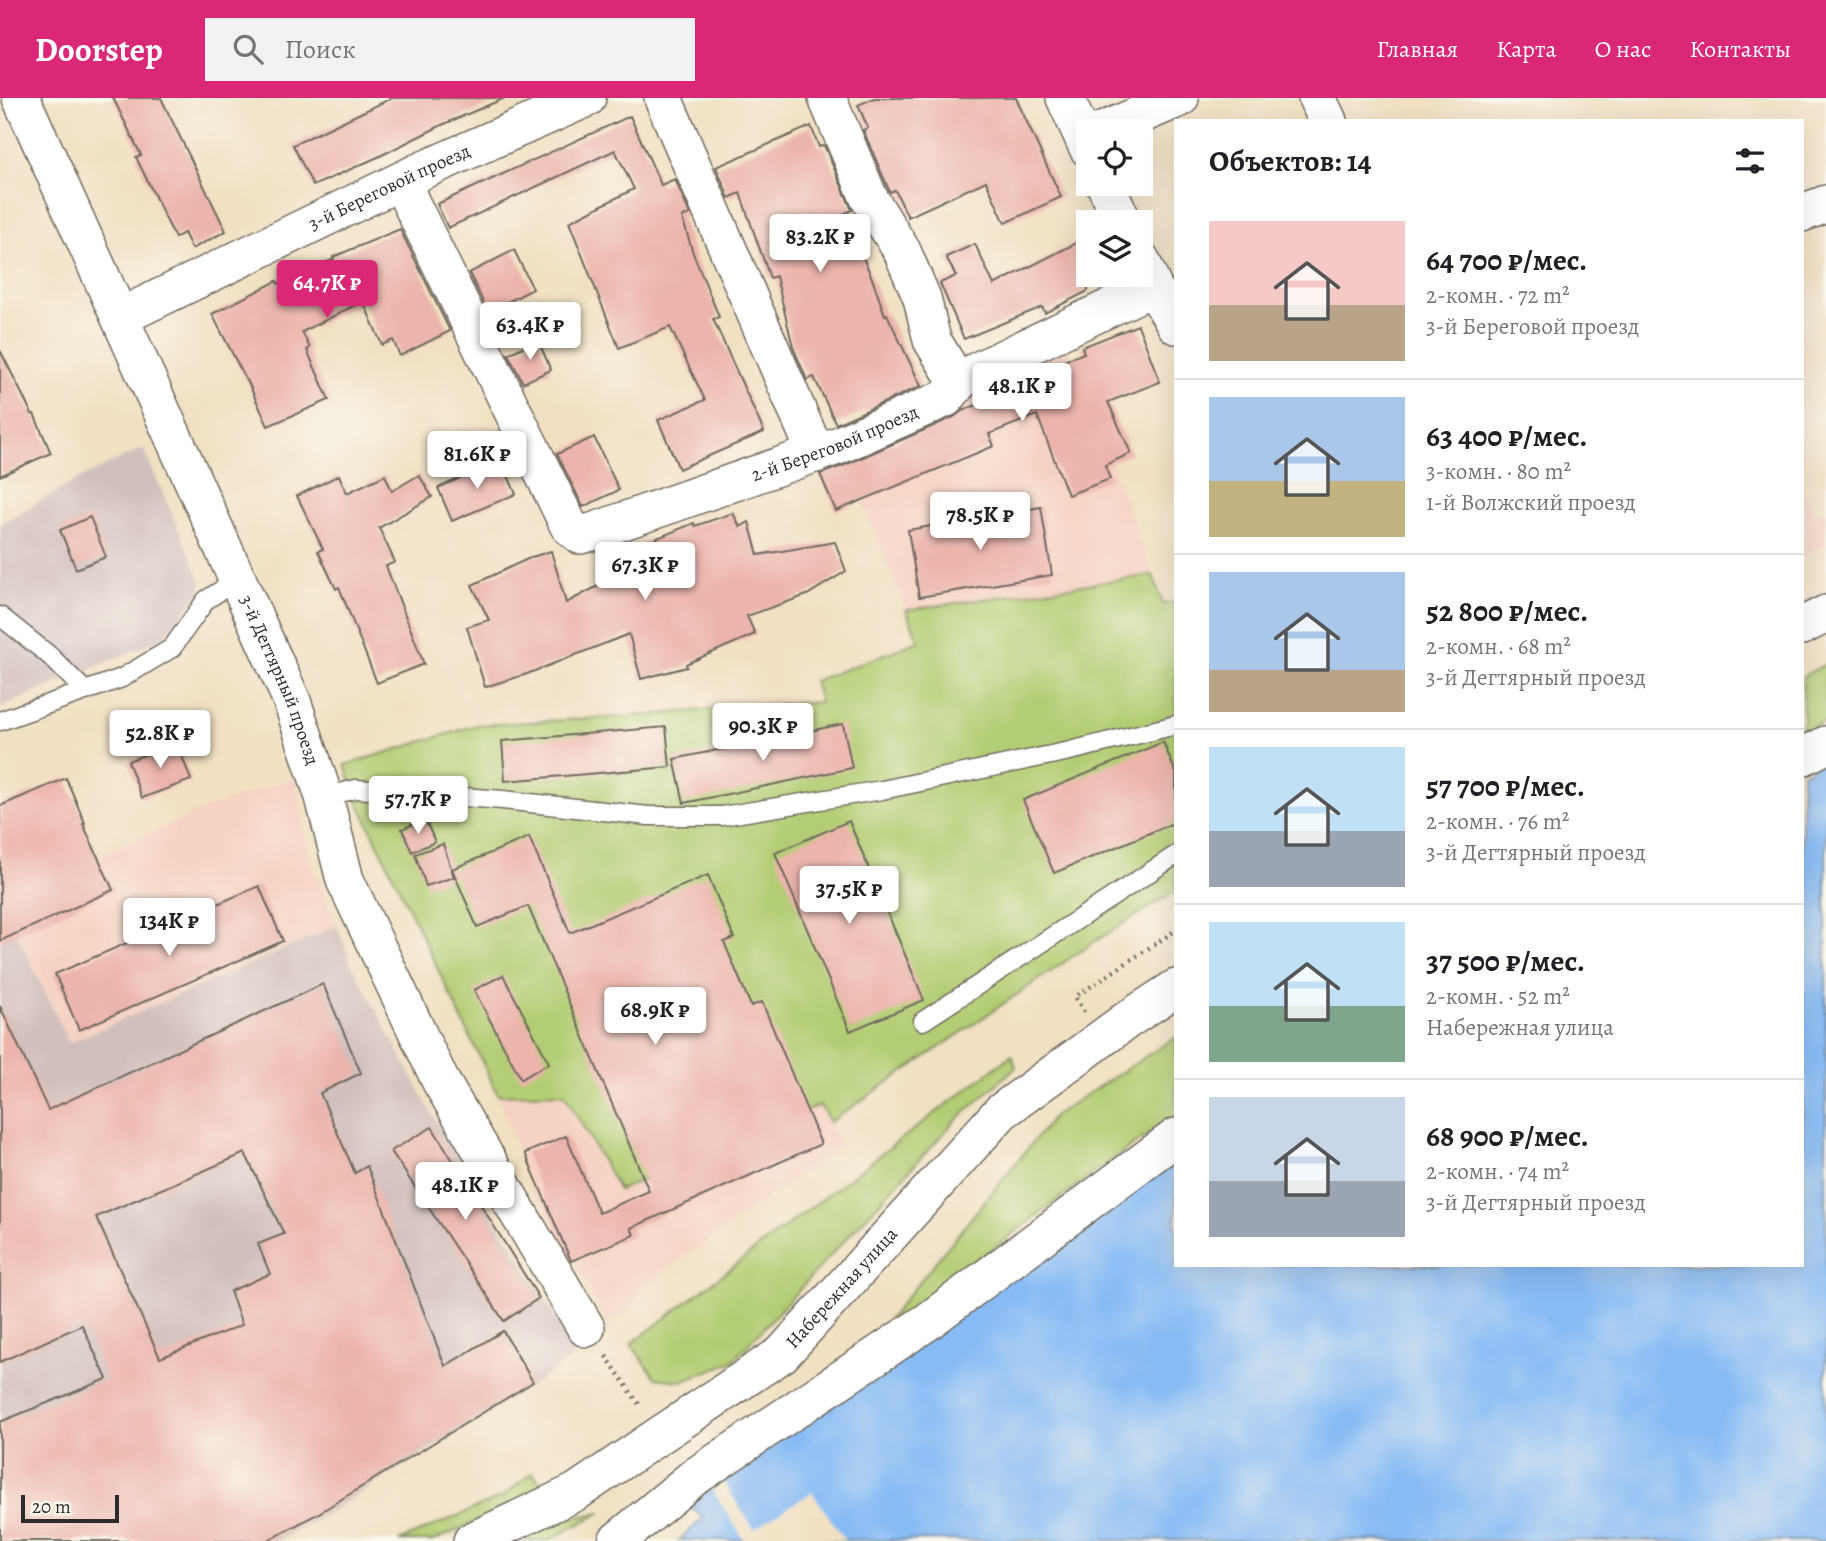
<!DOCTYPE html>
<html lang="ru">
<meta charset="utf-8">
<style>
:root{--surface:#fff;--page:#f2f2f2;--text:#202124;--muted:#757577;--line:#e0e0e0;--accent:#db2777}
body{margin:0;font-family:Alegreya,serif;background:var(--page);color:var(--text);height:100vh;display:flex;flex-direction:column;font-size:26px;white-space:nowrap}
*{box-sizing:border-box;margin:0}
p{font-size:23px;color:var(--muted)}
.icon{flex:none;width:38px;height:38px;fill:none;stroke:currentColor;stroke-width:2;stroke-linecap:round;stroke-linejoin:round}
.map{position:relative;flex:1;overflow:hidden}
.side{position:absolute;left:1174px;top:21px;width:630px;height:1148px;display:flex;flex-direction:column;background:var(--surface);border-radius:0px;box-shadow:0 7px 28px #0002}
.side>*{flex:none}
.tools{position:absolute;left:1076px;top:21px;display:grid;gap:14px}
.tools a{display:grid;place-items:center;width:77px;height:77px;border-radius:0px;background:var(--surface);box-shadow:0 7px 28px #0002;font-size:35px}
.scale{position:absolute;left:21px;bottom:18px;width:98px;box-sizing:border-box;padding-left:7px;border:4px solid #2b2b2b;border-top:0;font-size:19px;line-height:24px;white-space:nowrap;color:#2b2b2b;-webkit-text-stroke:5px #fbf7ec;paint-order:stroke}
.price{position:absolute;translate:-50% -60px;padding:0 16px;border-radius:7px;background:#fff;color:#222;font-size:23px;line-height:46px;filter:drop-shadow(0 2px 4px #0008)}
.price::after{content:'';position:absolute;left:50%;top:42px;width:21px;height:16px;margin-left:-10px;background:inherit;clip-path:polygon(0 0,100% 0,50% 100%)}
.price.active{background:var(--accent);color:#fff}
ul{padding:0;list-style:none}
li{display:flex;align-items:center;gap:21px;height:175px;padding:0 35px}
li+li{border-top:2px solid var(--line)}
li span{display:grid;place-items:center;flex:none;width:196px;height:140px;border-radius:0px;color:#555}
li>.icon{margin-inline-start:auto}
span .icon{width:84px;height:84px;fill:#fffc;stroke-width:1}
li b{font-size:30px}
h2{display:flex;justify-content:space-between;align-items:center;height:84px;padding:0 35px;font-size:30px}
header{display:flex;align-items:center;gap:42px;box-sizing:border-box;height:98px;padding:0 35px;background:var(--accent);color:#fff}
header strong{font-size:33px}
nav{display:flex;gap:38px;margin-inline-start:auto;font-size:24px}
.search{width:490px;height:63px;background:var(--page);display:flex;align-items:center;gap:18px;box-sizing:border-box;padding:0 24px;border-radius:0px;color:var(--muted);font-size:26px}
.map>svg:first-child{display:block}
.built{fill:#f5d2c2}
.industrial{fill:#d1bfbd}
.green{fill:#b2cd73;stroke:#6e7c4f;stroke-width:2}
.water{fill:#87bbf5;stroke:#597390;stroke-width:2}
.pier{fill:#f1e0c2}
.building{fill:#ecb4ab;fill-rule:evenodd}
.lines{fill:none;stroke-linecap:round;stroke-linejoin:round}
.lane-casing{stroke:#706a60;stroke-width:21}
.street-casing{stroke:#706a60;stroke-width:40}
.path{stroke:#706a60;stroke-width:4.5;stroke-dasharray:2 5;stroke-linecap:butt}
.lane{stroke:#fff;stroke-width:18}
.street{stroke:#fff;stroke-width:37}
.labels{text-anchor:middle;dominant-baseline:central;stroke-width:5;stroke-linejoin:round;paint-order:stroke}
.street-label{font-size:19px;fill:#2b2b2b;stroke:#fbf7ec}
</style>
<header>
<strong>Doorstep</strong>
<div class="search"><svg class="icon" aria-label="search" viewBox="0 0 24 24"><circle cx="10" cy="10" r="6"/><path d="M15 15l6 6"/></svg>Поиск</div>
<nav><a>Главная</a><a>Карта</a><a>О нас</a><a>Контакты</a></nav>
</header>
<div class="map">
<svg width="1826" height="1443" viewBox="0 0 1826 1443">
<rect width="100%" height="100%" fill="#fbf7ec"/>
<filter id="ink" filterUnits="userSpaceOnUse"><feTurbulence type="fractalNoise" baseFrequency=".0143" numOctaves="2"/><feDisplacementMap in="SourceGraphic" scale="14" xChannelSelector="R" yChannelSelector="G"/><feConvolveMatrix kernelMatrix="1 2 1 2 8 2 1 2 1" color-interpolation-filters="sRGB"/></filter>
<filter id="wash" filterUnits="userSpaceOnUse"><feTurbulence type="fractalNoise" baseFrequency=".00686" numOctaves="4" result="noise"/><feDisplacementMap in="SourceGraphic" scale="28" xChannelSelector="R" yChannelSelector="G"/><feGaussianBlur stdDeviation="1.57" result="paint"/><feColorMatrix in="noise" values="0 0 0 0 0 0 0 0 0 0 0 0 0 0 0 0 0 1.4 0 .05"/><feComposite in="paint" operator="in"/></filter>
<g filter="url(#wash)">
<rect width="100%" height="100%" fill="#f1e0c2"/>
<g class="built">
<path d="M1066,245l87,232 -247,35 -63,-154z"/>
<path d="M1802,392l15,23 9,-4v35l-23,12z"/>
<path d="M295,679l15,82 27,67 -269,117 -68,-146 1,1 206,-90z"/>
<path d="M564,995l55,97 201,-85 21,40 -201,144 -4,14 -28,23 -64,-121 -10,-9 -36,-101z"/>
</g>
<g class="industrial">
<path d="M143,350l59,134 -4,15 -36,41 -162,70v-184l75,-43z"/>
<path d="M0,800l69,145 268,-117 14,37 85,158 110,180 30,53 -31,23 -226,142 -42,22h-277z"/>
</g>
<g class="green">
<path d="M1153,477l10,29 13,-2v289l-85,53 -261,178 -10,-17 -201,85 -55,-97 -66,2 -139,-291 -14,-39 132,-40 174,-10 73,-7 96,-6 -6,-21 105,-40 -13,-31z"/>
<path d="M1826,566v57l-23,12v-57z"/>
<path d="M1176,939v78l-77,54 -228,172 184,-226z"/>
<path d="M1012,957l4,12 -62,55 -222,240 -51,19 -25,-3 -25,-34z"/>
<path d="M532,1375l10,11 -35,24 -74,33h-34l103,-44z"/>
<path d="M602,1414l-55,29h-41l39,-17z"/>
</g>
<path class="water" d="M1826,663v780l-1147,-1 24,-21 -15,-16 488,-349v111h626v-492z"/>
<path class="pier" d="M722,1382l32,49 58,-37 33,48 -100,1 -36,-56z"/>
<g id="blocks">
<g class="building">
<path d="M113,0h48l65,133 -34,18 -8,-16 -9,5 -39,-81 5,-2z"/>
<path d="M392,0h113l-63,27 -64,32 -65,29 -20,-41z"/>
<path d="M874,0h142l45,99 -56,26 -19,-42 -78,36 -13,-27 -5,2 -2,-4 -25,-58 5,-2 -10,-23z"/>
<path d="M630,18l31,69 14,-6 15,35 -8,3 11,36 26,64 -6,2 51,113 -85,37 -21,-49 47,-20 -35,-73 -51,21 -50,-126 65,-33 -19,-39 -167,78 -11,-24z"/>
<path d="M811,28l8,21 5,-2 28,65 -9,4 27,59 15,42 2,-1 34,72 -85,38 -22,-47 -7,3 -14,-33 -17,-71 -6,2 -30,-85 -11,5 -13,-31z"/>
<path d="M400,131l50,102 -50,25 -7,-16 -11,5 -19,-44 -61,31 8,16 -3,2 22,50 -61,26 -21,-46h-1l-34,-66 65,-33 1,3 56,-25 -1,-2z"/>
<path d="M1088,139v54l-43,22 -3,-6 -78,32 -24,-56 16,-7 -10,-19 29,-13 19,41z"/>
<path d="M514,152l19,39 -45,23 -19,-39z"/>
<path d="M1138,227l22,57 -52,20 23,51 -26,12 5,14 -42,16 -31,-80 -48,19 5,12 -158,65 -16,-37 25,-9 109,-48 8,-6 47,-19 -3,-8 78,-31 -2,-6z"/>
<path d="M538,242l13,30 -28,13 -15,-29z"/>
<path d="M0,252l32,64h2l17,39 -51,23z"/>
<path d="M594,339l25,53 -36,17 -26,-53z"/>
<path d="M501,362l15,34 -64,27 -14,-33z"/>
<path d="M339,377l8,18 38,-18 7,16 27,-16 13,22 -53,31 16,34 -9,4 38,98 -47,19 -38,-96 -3,2 -18,-38 5,-2 -26,-53z"/>
<path d="M1041,409l11,68 -133,22 -11,-67z"/>
<path d="M733,415l7,14 9,-5 9,33 77,-13 11,29 -39,24 -60,21 8,18 -69,30 1,3 -46,12 -12,-45 -102,40 -42,13 -18,-60 22,-7 -17,-35 60,-28 19,-6 15,52 68,-36 -6,-17 66,-27 1,3z"/>
<path d="M90,419l16,40 -30,12 -16,-39z"/>
<path d="M843,626l9,44 -168,35 -10,-44z"/>
<path d="M666,629l4,40 -165,14 -3,-40z"/>
<path d="M1163,644l13,31v49l-122,51 -31,-73z"/>
<path d="M177,645l14,37 -49,18 -14,-37z"/>
<path d="M66,680l19,45 -2,1 30,66 -113,51v-135z"/>
<path d="M425,721l10,23 -23,10 -10,-23z"/>
<path d="M849,723l75,179 -74,31 -75,-178z"/>
<path d="M529,739l41,96 138,-58 26,63 -10,4 27,64 11,-4 59,142 -190,84 3,7 -63,26 -46,-108 41,-17 33,77 50,-22 -121,-285 -51,21 -25,-58z"/>
<path d="M443,746l11,33 -28,9 -11,-32z"/>
<path d="M259,788l24,55 -204,89 -24,-56z"/>
<path d="M503,877l46,88 -28,16 -47,-89z"/>
<path d="M323,886l38,89 -41,20 35,80 12,-7 78,200 58,-35 30,51 -214,131 -52,28h-267v-119l107,-43 -25,-54 -82,37v-356l48,104zM245,1055l39,81 -26,10 12,30 -40,17 12,34 -82,33 -64,-141z"/>
<path d="M432,1029l107,171 -35,23 -113,-170z"/>
</g>
</g>
</g>
<g filter="url(#ink)">
<use href="#blocks" fill-opacity="0" stroke="#706a60" stroke-width="2"/>
<g class="lines">
<defs>
<g id="lane">
<path d="M0,518l50,40 35,35"/>
<path d="M0,623l122,-43 50,-30 34,-48 31,-20"/>
<path d="M324,699l32,-8 147,11 145,16h74l160,-26 188,-39 106,-26"/>
<path d="M923,923l253,-166"/>
</g>
<g id="street">
<path id="s1" d="M21,0l271,603 32,96 21,83 95,200 146,248"/>
<path d="M663,0l153,356"/>
<path d="M827,0l42,100 33,53 20,47 10,42 17,28 12,12"/>
<path d="M1065,0l23,50"/>
<path d="M1317,0l11,23"/>
<path d="M1102,33l78,-33"/>
<path id="s2" d="M403,83l7,20 159,325 11,9 12,-3 245,-86 109,-48 15,-18 16,-9 176,-84"/>
<path d="M1105,86l18,38"/>
<path d="M1802,115l24,-9"/>
<path d="M1141,162l12,27 23,38"/>
<path id="s3" d="M120,219l299,-145 168,-74"/>
<path d="M1802,528l24,-12"/>
<path d="M1802,659l24,-12"/>
<path id="s4" d="M472,1443l104,-49 84,-57 122,-81 219,-242 126,-92 49,-32"/>
<path d="M617,1443l76,-63 234,-156 249,-185"/>
</g>
</defs>
<use href="#lane" class="lane-casing"/>
<use href="#street" class="street-casing"/>
<g class="path">
<path d="M1084,914l-9,-15 101,-67"/>
<path d="M606,1258l35,51"/>
</g>
<use href="#lane" class="lane"/>
<use href="#street" class="street"/>
</g>
</g>
<g class="labels">
<g class="street-label">
<text stroke="none"><textPath href="#s3" startOffset="299">3-й Береговой проезд</textPath></text>
<text stroke="none"><textPath href="#s2" startOffset="668">2-й Береговой проезд</textPath></text>
<text stroke="none"><textPath href="#s1" startOffset="637">3-й Дегтярный проезд</textPath></text>
<text stroke="none"><textPath href="#s4" startOffset="452">Набережная улица</textPath></text>
</g>
</g>
</svg>
<div class="tools">
<a><svg class="icon" aria-label="locate" viewBox="0 0 24 24"><circle cx="12" cy="12" r="6"/><path d="M12 2v4M12 18v4M2 12h4M18 12h4"/></svg></a>
<a><svg class="icon" aria-label="layers" viewBox="0 0 24 24"><path d="M12 4l9 5-9 5-9-5zM3 14l9 5 9-5"/></svg></a>
</div>
<div class="scale">20 m</div>
<b class="price" style="left:820px;top:176px">83.2K ₽</b>
<b class="price active" style="left:327px;top:222px">64.7K ₽</b>
<b class="price" style="left:530px;top:264px">63.4K ₽</b>
<b class="price" style="left:1022px;top:325px">48.1K ₽</b>
<b class="price" style="left:477px;top:393px">81.6K ₽</b>
<b class="price" style="left:980px;top:454px">78.5K ₽</b>
<b class="price" style="left:645px;top:504px">67.3K ₽</b>
<b class="price" style="left:763px;top:665px">90.3K ₽</b>
<b class="price" style="left:160px;top:672px">52.8K ₽</b>
<b class="price" style="left:418px;top:738px">57.7K ₽</b>
<b class="price" style="left:849px;top:828px">37.5K ₽</b>
<b class="price" style="left:169px;top:860px">134K ₽</b>
<b class="price" style="left:655px;top:949px">68.9K ₽</b>
<b class="price" style="left:465px;top:1124px">48.1K ₽</b>
<section class="side">
<h2>Объектов: 14<svg class="icon" aria-label="filters" viewBox="0 0 24 24"><path d="M4 7h16M4 17h16"/><circle cx="9" cy="7" r="2"/><circle cx="15" cy="17" r="2"/></svg></h2>
<ul>
<li><span style="background:linear-gradient(#f6c9c9 60%,#b9a48a 0)"><svg class="icon" aria-label="home" viewBox="0 0 24 24"><path d="M3 11l9-7 9 7M6 9v11h12V9"/></svg></span><div><b>64 700 ₽/мес.</b><p>2-комн. · 72 m²</p><p>3-й Береговой проезд</p></div></li>
<li><span style="background:linear-gradient(#a9c7e8 60%,#c2b280 0)"><svg class="icon" aria-label="home" viewBox="0 0 24 24"><path d="M3 11l9-7 9 7M6 9v11h12V9"/></svg></span><div><b>63 400 ₽/мес.</b><p>3-комн. · 80 m²</p><p>1-й Волжский проезд</p></div></li>
<li><span style="background:linear-gradient(#a9c7e8 70%,#b9a48a 0)"><svg class="icon" aria-label="home" viewBox="0 0 24 24"><path d="M3 11l9-7 9 7M6 9v11h12V9"/></svg></span><div><b>52 800 ₽/мес.</b><p>2-комн. · 68 m²</p><p>3-й Дегтярный проезд</p></div></li>
<li><span style="background:linear-gradient(#bfe0f5 60%,#9aa5b1 0)"><svg class="icon" aria-label="home" viewBox="0 0 24 24"><path d="M3 11l9-7 9 7M6 9v11h12V9"/></svg></span><div><b>57 700 ₽/мес.</b><p>2-комн. · 76 m²</p><p>3-й Дегтярный проезд</p></div></li>
<li><span style="background:linear-gradient(#bfe0f5 60%,#7fa58c 0)"><svg class="icon" aria-label="home" viewBox="0 0 24 24"><path d="M3 11l9-7 9 7M6 9v11h12V9"/></svg></span><div><b>37 500 ₽/мес.</b><p>2-комн. · 52 m²</p><p>Набережная улица</p></div></li>
<li><span style="background:linear-gradient(#c9d6e8 60%,#9aa5b1 0)"><svg class="icon" aria-label="home" viewBox="0 0 24 24"><path d="M3 11l9-7 9 7M6 9v11h12V9"/></svg></span><div><b>68 900 ₽/мес.</b><p>2-комн. · 74 m²</p><p>3-й Дегтярный проезд</p></div></li>
</ul>
</section>
</div>
